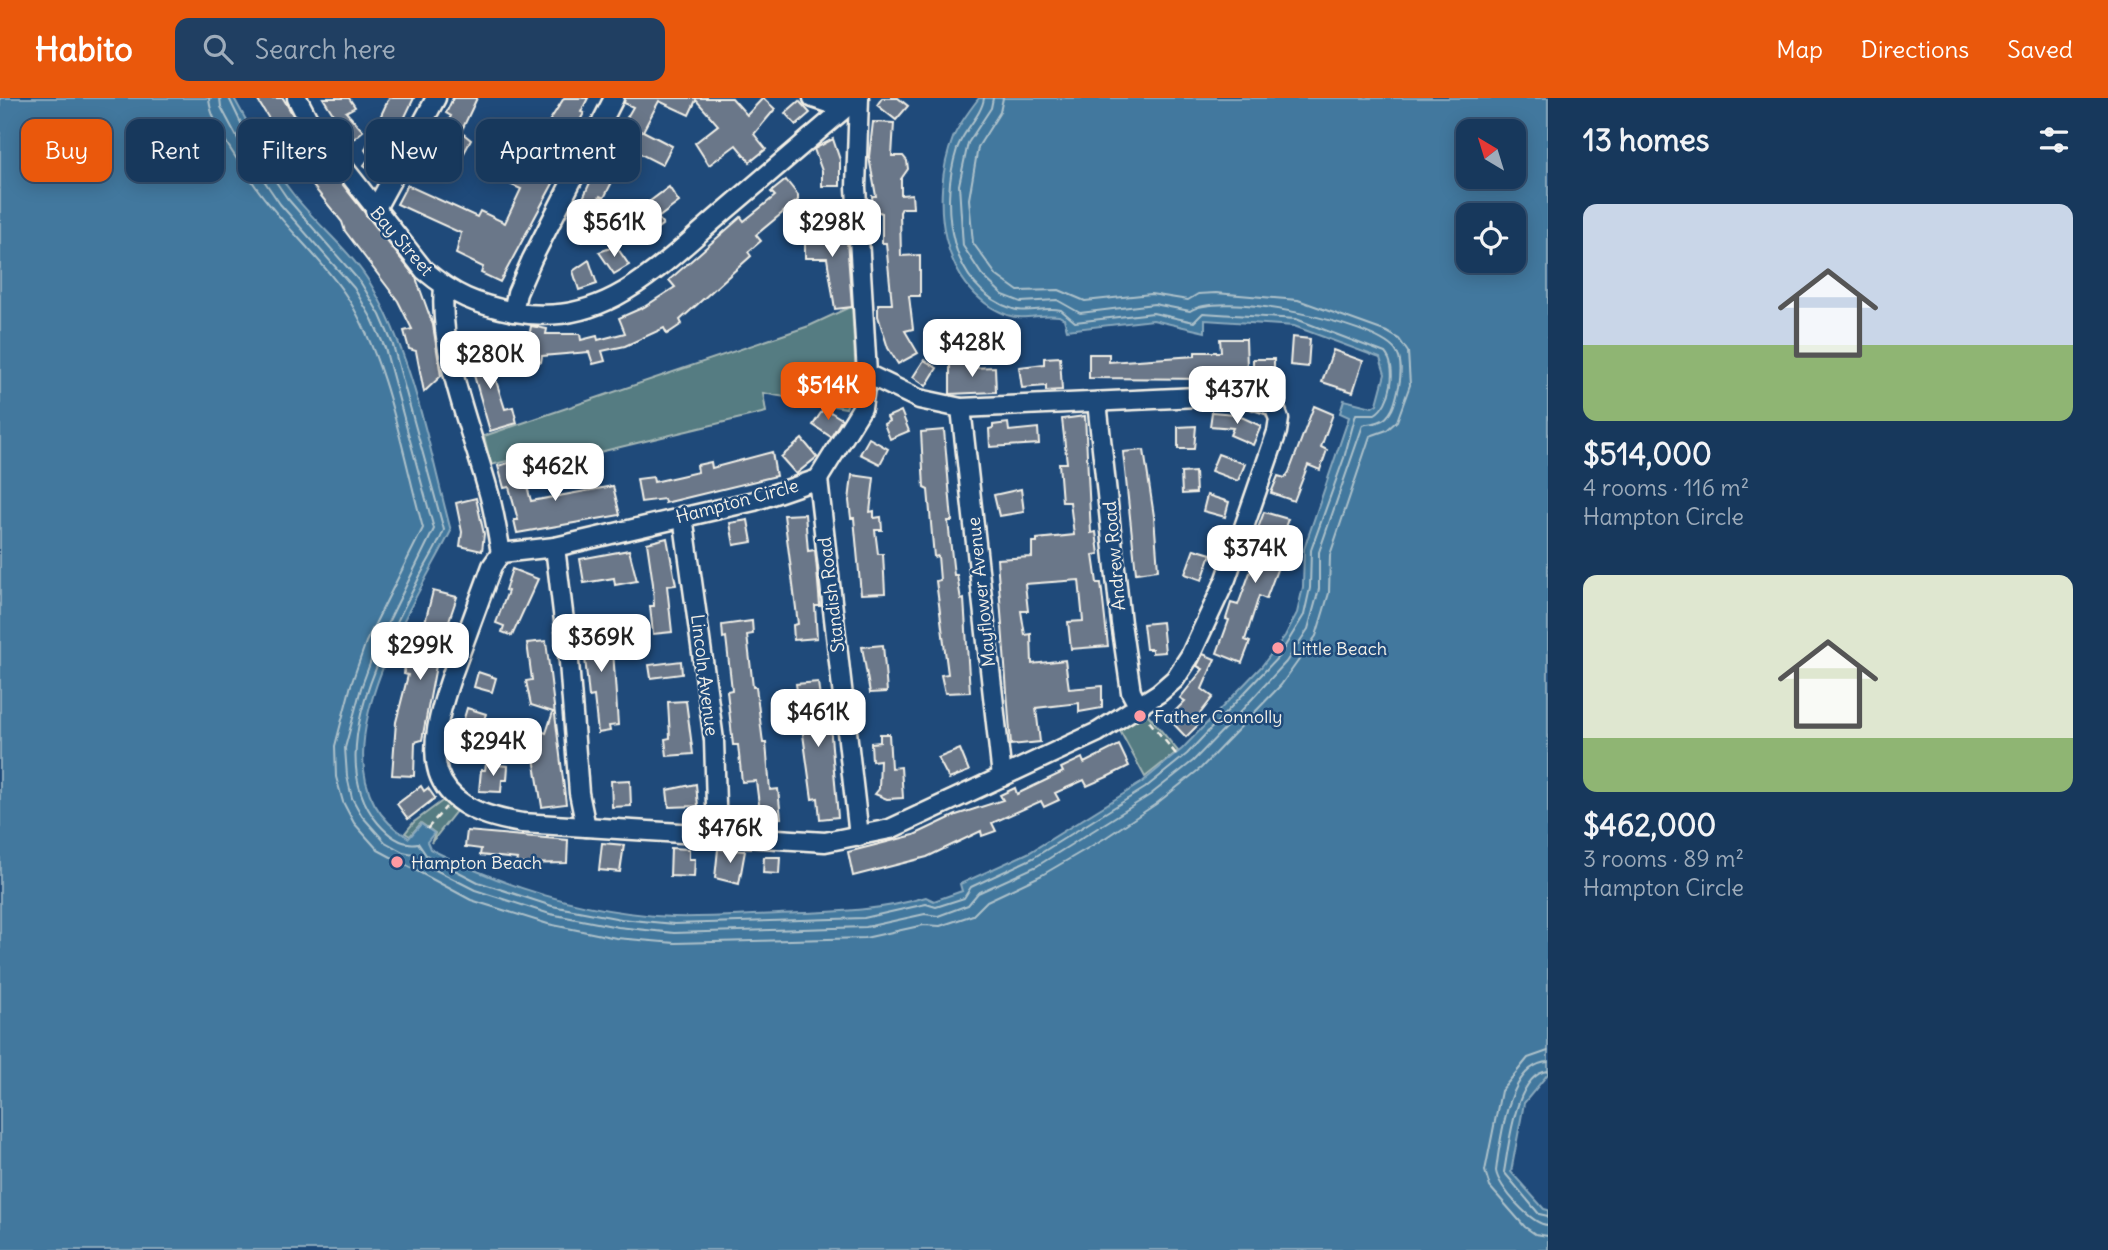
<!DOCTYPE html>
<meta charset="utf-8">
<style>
:root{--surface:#17385c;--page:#203f62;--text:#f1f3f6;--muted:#9eacbb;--line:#365272;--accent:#ea580c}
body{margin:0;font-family:Delius,sans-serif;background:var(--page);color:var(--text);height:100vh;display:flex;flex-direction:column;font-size:26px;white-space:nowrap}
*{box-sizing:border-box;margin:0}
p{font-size:23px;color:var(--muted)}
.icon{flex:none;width:38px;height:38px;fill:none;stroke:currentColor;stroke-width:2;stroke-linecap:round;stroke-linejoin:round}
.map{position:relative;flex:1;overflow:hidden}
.side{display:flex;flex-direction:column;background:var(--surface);width:560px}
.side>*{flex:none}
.top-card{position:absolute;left:21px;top:21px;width:665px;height:63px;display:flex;gap:14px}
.needle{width:46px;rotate:322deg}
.buttons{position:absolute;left:1456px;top:21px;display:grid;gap:14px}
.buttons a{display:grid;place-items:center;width:70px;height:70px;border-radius:14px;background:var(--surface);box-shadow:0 4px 18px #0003,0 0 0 2px var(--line);font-size:35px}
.price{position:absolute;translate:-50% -60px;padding:0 16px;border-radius:14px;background:#fff;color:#222;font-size:23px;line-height:46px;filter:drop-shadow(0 2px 4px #0008)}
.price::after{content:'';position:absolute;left:50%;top:42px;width:21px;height:16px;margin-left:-10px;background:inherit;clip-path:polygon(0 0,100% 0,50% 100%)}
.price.selected{background:var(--accent);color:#fff}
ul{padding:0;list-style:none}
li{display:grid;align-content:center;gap:14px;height:371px;padding:0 35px}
li span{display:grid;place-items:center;height:217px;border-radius:14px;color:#555}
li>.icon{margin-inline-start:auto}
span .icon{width:126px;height:126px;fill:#fffc;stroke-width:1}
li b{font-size:30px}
h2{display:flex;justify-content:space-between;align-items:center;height:84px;padding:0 35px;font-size:30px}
.tag{padding:0 24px;border-radius:14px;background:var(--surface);box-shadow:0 4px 18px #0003,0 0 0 2px var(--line);font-size:24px;line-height:63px}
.tag.selected{background:var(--accent);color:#fff}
header{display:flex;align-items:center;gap:42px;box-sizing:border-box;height:98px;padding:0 35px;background:var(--accent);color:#fff}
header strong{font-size:33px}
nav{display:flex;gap:38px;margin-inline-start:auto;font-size:24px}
.search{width:490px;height:63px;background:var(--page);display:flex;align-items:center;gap:18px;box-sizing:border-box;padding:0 24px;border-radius:14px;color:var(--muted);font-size:26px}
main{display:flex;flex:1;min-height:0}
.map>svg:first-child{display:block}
.green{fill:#557c82;stroke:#a4b6b5;stroke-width:2}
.water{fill:#42789e;stroke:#89a8bc;stroke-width:2;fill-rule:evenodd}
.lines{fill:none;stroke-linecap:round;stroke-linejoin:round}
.shore{stroke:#adc1ca;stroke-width:2}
.building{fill:#6a7789;stroke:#f4f1e8;stroke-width:2}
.street-casing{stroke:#f4f1e8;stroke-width:23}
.path{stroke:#f4f1e8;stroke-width:2.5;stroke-dasharray:7 5;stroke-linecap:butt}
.street{stroke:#1f4a7a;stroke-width:18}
.poi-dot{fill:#ff9aa2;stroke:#1f4a7a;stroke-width:2.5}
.labels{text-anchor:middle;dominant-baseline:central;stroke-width:5;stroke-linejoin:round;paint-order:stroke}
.street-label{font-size:18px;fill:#f4f1e8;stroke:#1f4a7a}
.poi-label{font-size:18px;fill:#f4f1e8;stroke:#1f4a7a;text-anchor:start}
</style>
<header>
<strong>Habito</strong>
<div class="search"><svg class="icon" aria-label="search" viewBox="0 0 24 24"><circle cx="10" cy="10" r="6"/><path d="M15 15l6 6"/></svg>Search here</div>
<nav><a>Map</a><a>Directions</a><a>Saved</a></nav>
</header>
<main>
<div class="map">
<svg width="1548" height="1152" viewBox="0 0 1548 1152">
<rect width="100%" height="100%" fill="#1f4a7a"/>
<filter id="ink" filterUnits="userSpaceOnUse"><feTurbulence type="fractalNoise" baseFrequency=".0143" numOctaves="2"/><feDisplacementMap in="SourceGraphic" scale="14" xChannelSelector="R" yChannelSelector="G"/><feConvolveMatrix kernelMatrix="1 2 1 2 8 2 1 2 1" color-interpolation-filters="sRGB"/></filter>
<g filter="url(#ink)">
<g class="green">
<path d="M852,208l4,72 -10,30 -83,-15 3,19 -208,50 -3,-13 -64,16 -7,-29 325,-110z"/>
<path d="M1145,613l33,40 -33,26 -26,-48z"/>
<path d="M445,701l11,12 -25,32 4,-10 -14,-10 -11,13 -5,-3 9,-11z"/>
</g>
<path class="water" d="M0,0h234c18,33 35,66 59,96 23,30 57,56 77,89 44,74 59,166 81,248 -39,77 -150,245 -42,307l12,-14 13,9 -7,9 3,7c76,39 157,64 243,68 35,1 71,-2 106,-3 50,-2 98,-2 147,-17l8,4 28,-10 -2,-7 70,-32 111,-69 41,-34 79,-82 24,-31 12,-23 6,-26 1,-38 45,-132 -9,-4 4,-13 28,7 5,-3 8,-30 -5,-16 -86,-32 -89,-6v12l-52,-12 -86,10 -3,-11 -5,-3c-18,-3 -35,5 -52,-1 -68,-26 -77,-118 -54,-177 6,-14 16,-27 26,-40h569v976l-24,29 -13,69 33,37 4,1v40h-1548zM1468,33h46v46h-46zM1468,117h46v46h-46z"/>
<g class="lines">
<g class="shore">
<path d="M209,0c1,26 32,67 47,89 27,39 65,70 91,110 40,62 56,159 76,231l-57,114 -15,43 -16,61 1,31 7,25 11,21 24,27 93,50 77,24 68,14 59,5 190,-5 59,-13 16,1 33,-11 14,-14 55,-26 63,-37 51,-34 45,-36 80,-83 35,-49 13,-43 1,-38 40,-119 17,-6 10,-9 13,-36 -2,-33 -9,-13 -12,-7 -89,-32 -82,-7 -18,1 -10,6 -37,-6 -66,7 -26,-11 -41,1 -21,-15 -24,-33 -4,-44 9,-52 22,-35 3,-14"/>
<path d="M220,0l1,9 25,47 34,50 74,84 18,31 13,29 49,181 -58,118 -15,41 -16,60 2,28 5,22 10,18 23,26 18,10 10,2 9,9 53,27 75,24 68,13 56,6 192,-6 59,-13 13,2 30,-11 10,-12 59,-27 113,-71 43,-34 37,-38 56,-61 22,-33 11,-40v-37l44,-127c5,-2 10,-1 15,-3 15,-4 18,-23 21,-36 2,-11 4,-26 -4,-36 -23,-28 -175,-60 -205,-39l-36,-7 -74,9 -23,-13 -36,2 -18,-7 -21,-20 -19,-29 -4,-61 9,-42 23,-35 2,-10"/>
<path d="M229,0l24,50 34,50 74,85 19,32 13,30 51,185c-7,18 -19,35 -27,52 -33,66 -95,175 -39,241 11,13 24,23 40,20l8,12 52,27 74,24 69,13 53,5 190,-6 62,-14 10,3 28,-9 7,-11 62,-29 112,-70 42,-34 92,-98 25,-41 6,-27 1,-38 33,-92 12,-44h19c16,-9 23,-47 10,-61l-89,-34 -93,-6 -9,9 -41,-9 -78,9 -14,-12c-16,-4 -33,4 -48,-1 -64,-20 -74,-104 -56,-160 5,-17 25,-34 27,-51"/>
<path d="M1548,953l-20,7 -27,33 -16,80 5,16 35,40 10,7 13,2"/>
<path d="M1548,964c-40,2 -48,79 -52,109 2,16 36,54 52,54"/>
<path d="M1548,973c-33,3 -39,75 -44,101l35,42 9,2"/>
</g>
</g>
<g class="building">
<path d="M265,0h18l11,19 -5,3 25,34 3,-2 99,126 17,47 8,51 -17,16 -8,-41 -7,-2 -5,-18 8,-2 -14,-28 -53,-70 -3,-9 -61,-76 3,-3 -26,-42z"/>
<path d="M323,0h26l6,9 -9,5 17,19 -15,13 -9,-9 1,-10z"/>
<path d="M389,0h25l-24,50 2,2 -18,23 -10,-8 6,-8 -5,-7z"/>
<path d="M453,0h24l-16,34 10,8 -7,13 -25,-13 12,-24 -5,-3z"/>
<path d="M564,0h24l-7,14 3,1 -32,60 5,3 -57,106 -19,-9 2,-6 -27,-13 5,-21 -64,-29 10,-19 70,32 3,-6 25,12 16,-34 -32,-14 10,-22 36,16 3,-3 16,-33 -9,-5z"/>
<path d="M625,0h107l15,17 16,-17 12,11 -21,25 12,15 -16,13 -14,-17 -27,20 -14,-22 23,-18 -22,-25 -7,15 -30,-14 -16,30 29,15 -10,19 -29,-15 -9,20 -5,-2 -15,30 -4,-2 -17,32 -8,-12 17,-38 41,-71 -9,-4z"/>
<path d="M882,0h16l10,8 -12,14 -19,-15z"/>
<path d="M799,3l11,12 -14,12 -11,-12z"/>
<path d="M873,24l21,1 -2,33h11l4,5 1,8 -7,10v16l11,-1 1,14h-11l-2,4 1,44 19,-1v41h-11l4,33 -8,2 13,22 -20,11 -10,-16 -10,-32v-12h14l-6,-61h-4v-30l-9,-3 -1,-14h4l-7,-39z"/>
<path d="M833,41l7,21v26h-18v-15l-8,-22z"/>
<path d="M786,82l12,15v5l-42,35 5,6 -13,11 3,4 -71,64 2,4 -15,10 -3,-6 -39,18 -23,5 3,10 -12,3 -4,-12 -47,4 -1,6 -16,-2 6,-34 16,3 -1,5h34l1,6 16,-4 1,4 27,-7 -6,-15 25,-11 31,-20 -6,-7 72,-63 3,4 31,-25 -4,-4z"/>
<path d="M669,89l10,15 -21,16 5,6 -16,12 -7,-9 -10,6 -8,-11z"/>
<path d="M805,129h41l6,80 -17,2 -8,-51h-22z"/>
<path d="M616,148l13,19 -15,9 -15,-22z"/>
<path d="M589,162l8,24 -18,6 -6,-19z"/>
<path d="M1292,239l18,2 -2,28 -18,-2z"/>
<path d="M1220,241h26l1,28 -39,2v10l-119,-1v-24h20v8l86,-6v-4h26z"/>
<path d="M485,248l20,63 8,-2 4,16 -27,8 -23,-80z"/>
<path d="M1333,252l30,11 -10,31 -31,-10z"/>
<path d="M1060,259l2,33 -16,1v-5l-24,2 -3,-21 25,-3v-6z"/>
<path d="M1253,261h21v20l-21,1z"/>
<path d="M924,262l13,8 -11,18 -13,-9z"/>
<path d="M969,265l1,5 25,-1 1,25 -46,2v-30z"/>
<path d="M1314,308l19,8 -12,33 6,3 -7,20 -12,-5 -14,36 -23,-8 7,-17 7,2 4,-6z"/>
<path d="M824,310l18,11 -11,18 -18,-12z"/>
<path d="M901,313l8,20 -19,8 -6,-15 5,-3 -2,-4z"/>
<path d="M1212,314l23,2 26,12 -8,19 -23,-10 3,-7 -23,-2z"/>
<path d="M1085,318l6,117 5,-1 3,22 -6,1 4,28h4l7,63 -37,3 -3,-27 15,-1 -4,-41 -54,4 3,27h-7l4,24 6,-1 1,30 33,-4 4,29 33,-3v22l-23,4v-9l-43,5 4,34 -29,3 -14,-186 35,-2v-15h5v-3l37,-4 -4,-33h-8l-3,-39h8l-5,-44z"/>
<path d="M1008,325l1,8 29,-3 1,16 -49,3 -1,-18 4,-1v-3z"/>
<path d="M1196,328l-2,23h-16v-22z"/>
<path d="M944,332l8,91h-4l6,54h3l4,25 3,-1 6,93 -25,1 -4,-18 7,-1 -12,-93 4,-1 -2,-24 -4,1 -6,-67 -4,-2 -3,-56z"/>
<path d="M869,340l19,11 -8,15 -20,-10z"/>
<path d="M802,341l15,18 -21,17 -15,-17z"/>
<path d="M1144,352l10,66 4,54 -22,3 -13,-121z"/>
<path d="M772,354l4,24 -111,27 -1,-4 -23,3 -4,-23 16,-2 1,5 44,-10 -1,-7 14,-3 1,6z"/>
<path d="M1218,356l27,10 -7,17 -27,-10z"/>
<path d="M520,362l11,41 82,-15 7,29 -103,18 -3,-13h4l-9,-33 -5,1 -6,-22z"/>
<path d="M1195,374l1,21 -14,1 -1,-21z"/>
<path d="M852,377l22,3 -4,34 4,-1v7l7,-1 1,13h-7l3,24h5l2,39 -24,1 -7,-76h-3l-2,-17z"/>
<path d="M1021,391l3,23 -25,4 -5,-21z"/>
<path d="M1207,397l22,7 -4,15 -22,-6z"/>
<path d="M476,400l8,36 -2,17 -22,-5 2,-14 -6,-29z"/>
<path d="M1264,414l24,7 -8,22 7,2 -21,56 -7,-3 -14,44 5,2 -8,21 -25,-10 12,-33 -3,-1 5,-16 7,2 18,-49 -7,-3z"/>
<path d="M805,416l3,37 7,-1 2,20 3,36h-5l2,32 -23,2 -1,-15 5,-1 -14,-109z"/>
<path d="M748,422l4,22 -18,3 -4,-22z"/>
<path d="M667,440l9,47 -9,1 5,46 -19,2 -3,-28h4l-1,-22 -6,-41z"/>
<path d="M1194,451l17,5 -9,26 -17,-6z"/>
<path d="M629,452l8,31 -22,4 -1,-7 -30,5 -4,-24z"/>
<path d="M512,471l26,10 -26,57 -10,-4 2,-6 -8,-3 12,-32 -3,-1z"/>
<path d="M433,493l24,6 -18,53 -17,90 -7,2 -1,34 -22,-1 4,-53 12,-47 -4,-1 1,-11 10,-39 9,2z"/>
<path d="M604,521l2,16h6l6,90 -9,1 1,5 -12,2 -4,-37 -5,1 -6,-59 5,-1 -2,-16z"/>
<path d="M752,523l1,13 -6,1 6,52h3l7,56h3l4,47 8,-1 3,29 -20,2 -5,-39 -14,1 -4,-37h-5l-6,-54 5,-1 -6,-53 -3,1 -1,-13z"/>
<path d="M1162,524l3,30 -13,1v-4h-6l-3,-25z"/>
<path d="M546,543l20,163 -24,3 -8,-49 5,-1 -4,-28 11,4 7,-21 -22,-7 -5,-24 6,-1 -5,-37z"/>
<path d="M883,547l4,47 -17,1 -8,-46z"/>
<path d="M1203,556l12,5 -13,30 11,8 -17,22 4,4 -14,14 -18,-19 17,-17 -5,-3 23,-29 -6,-3z"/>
<path d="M681,563l1,13 -31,4 -2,-13z"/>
<path d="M478,574l18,6 -4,14 -18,-5z"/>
<path d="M818,584l4,32 7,-1 9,104 -18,2 -2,-21 -6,1 -16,-115z"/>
<path d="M686,603l7,53 -26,2 -2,-17 5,-1 -2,-36z"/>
<path d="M467,610l19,6 -6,17 -18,-6z"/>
<path d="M880,636h9l2,34 10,-1 2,31 -16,1 -12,-5 4,-5 1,-29 -8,1 -1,-18 9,-1z"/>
<path d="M1119,647l10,21 -22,11 -20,9 -3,-6 -29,13 4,7 -15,7 -3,-6 -49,22 4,8 -14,5 -1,-5 -54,26 -74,19 -5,-24 66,-17 42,-20 47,-15 -3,-5 15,-7 2,6 46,-22 -2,-4 21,-10 2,5z"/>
<path d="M960,651l9,22 -20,8 -11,-21z"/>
<path d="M486,666l22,2 -1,14h-5l-1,12 -22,-1 2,-21h4z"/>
<path d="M630,682l1,26 -19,1 -1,-26z"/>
<path d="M696,686l2,22 -29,1 -2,-17z"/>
<path d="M421,688l3,5 4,-3 7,10 -27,21 -11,-15z"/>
<path d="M467,733l101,9 -1,23 -51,1 1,-5 -37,-4 1,-6 -16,-2z"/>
<path d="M602,745l22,2 -4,27 -21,-2z"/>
<path d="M671,750l18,1v10h6l-1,18 -24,-1z"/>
<path d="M718,751l27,2 -6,33 -24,-6z"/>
<path d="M764,759h16l-1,17 -16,-1z"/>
</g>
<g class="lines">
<defs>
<g id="street">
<path d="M297,0l15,29 112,143c31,26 51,34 90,42 89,17 143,-43 206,-97 46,-39 91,-78 137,-117"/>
<path d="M813,0l18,6 21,-6"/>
<path d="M859,0l-3,89 11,187"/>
<path d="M375,112l61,-112"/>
<path d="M444,189c-6,64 27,141 44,203 6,20 9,42 13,63"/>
<path d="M513,214l4,-19 15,-34 82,-161"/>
<path d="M867,276l52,25 42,9 280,-13 33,11 5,13 -2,13 -51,147 -36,77 -15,23 -16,14 -61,39 -208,97 -65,13 -303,-19c-102,-16 -98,-68 -69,-151 13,-36 26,-71 39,-106l9,-13 54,-6 199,-46 64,-22 44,-71z"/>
<path d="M1097,304l24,221 10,69 8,15"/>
<path d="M961,310l41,369"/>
<path d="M818,381l41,357"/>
<path d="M683,418l31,224 3,96"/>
<path d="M555,449l14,115 10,131 7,34"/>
</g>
</defs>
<use href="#street" class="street-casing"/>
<g class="path">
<path d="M1149,623l27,33"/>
<path d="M427,731l19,-22"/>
</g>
<use href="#street" class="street"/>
</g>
</g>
<g class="poi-dot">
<circle cx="1278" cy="550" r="7"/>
<circle cx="1140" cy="618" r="7"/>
<circle cx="397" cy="764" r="7"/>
</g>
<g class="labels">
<g class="street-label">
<text transform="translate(402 143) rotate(49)">Bay Street</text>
<text transform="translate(737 403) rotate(-15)">Hampton Circle</text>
<text transform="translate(1114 458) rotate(-95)">Andrew Road</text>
<text transform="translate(981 494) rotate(-96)">Mayflower Avenue</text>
<text transform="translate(831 497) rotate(-97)">Standish Road</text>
<text transform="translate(705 577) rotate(83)">Lincoln Avenue</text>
</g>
<g class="poi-label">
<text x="1292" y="550">Little Beach</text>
<text x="1154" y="618">Father Connolly</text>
<text x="411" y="764">Hampton Beach</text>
</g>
</g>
</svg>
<div class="buttons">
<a><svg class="needle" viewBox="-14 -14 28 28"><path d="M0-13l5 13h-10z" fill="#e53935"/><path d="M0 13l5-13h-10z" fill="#9eacbb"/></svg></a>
<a><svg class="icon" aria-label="locate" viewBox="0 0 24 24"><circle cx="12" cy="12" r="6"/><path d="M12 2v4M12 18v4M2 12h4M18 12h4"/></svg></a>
</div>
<b class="price" style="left:614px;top:161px">$561K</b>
<b class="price" style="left:832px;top:161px">$298K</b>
<b class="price" style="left:972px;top:281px">$428K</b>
<b class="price" style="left:490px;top:293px">$280K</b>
<b class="price selected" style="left:828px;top:324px">$514K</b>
<b class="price" style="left:1237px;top:328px">$437K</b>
<b class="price" style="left:555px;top:405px">$462K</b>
<b class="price" style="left:1255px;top:487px">$374K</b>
<b class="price" style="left:601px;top:576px">$369K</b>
<b class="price" style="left:420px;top:584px">$299K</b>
<b class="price" style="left:818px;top:651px">$461K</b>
<b class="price" style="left:493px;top:680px">$294K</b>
<b class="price" style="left:730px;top:767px">$476K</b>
<div class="top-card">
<a class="tag selected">Buy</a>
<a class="tag">Rent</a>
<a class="tag">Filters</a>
<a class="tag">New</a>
<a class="tag">Apartment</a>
</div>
</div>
<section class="side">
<h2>13 homes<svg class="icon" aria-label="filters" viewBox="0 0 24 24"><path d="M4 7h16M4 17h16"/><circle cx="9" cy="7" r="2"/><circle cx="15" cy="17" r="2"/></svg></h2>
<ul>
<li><span style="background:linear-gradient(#c9d6e8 65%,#8fb573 0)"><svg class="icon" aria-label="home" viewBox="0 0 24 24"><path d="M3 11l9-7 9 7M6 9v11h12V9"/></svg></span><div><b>$514,000</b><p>4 rooms · 116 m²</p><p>Hampton Circle</p></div></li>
<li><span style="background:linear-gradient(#dfe7d0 75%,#8fb573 0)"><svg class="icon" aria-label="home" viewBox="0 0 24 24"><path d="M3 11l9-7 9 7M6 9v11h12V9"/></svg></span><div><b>$462,000</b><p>3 rooms · 89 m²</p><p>Hampton Circle</p></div></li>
</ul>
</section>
</main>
